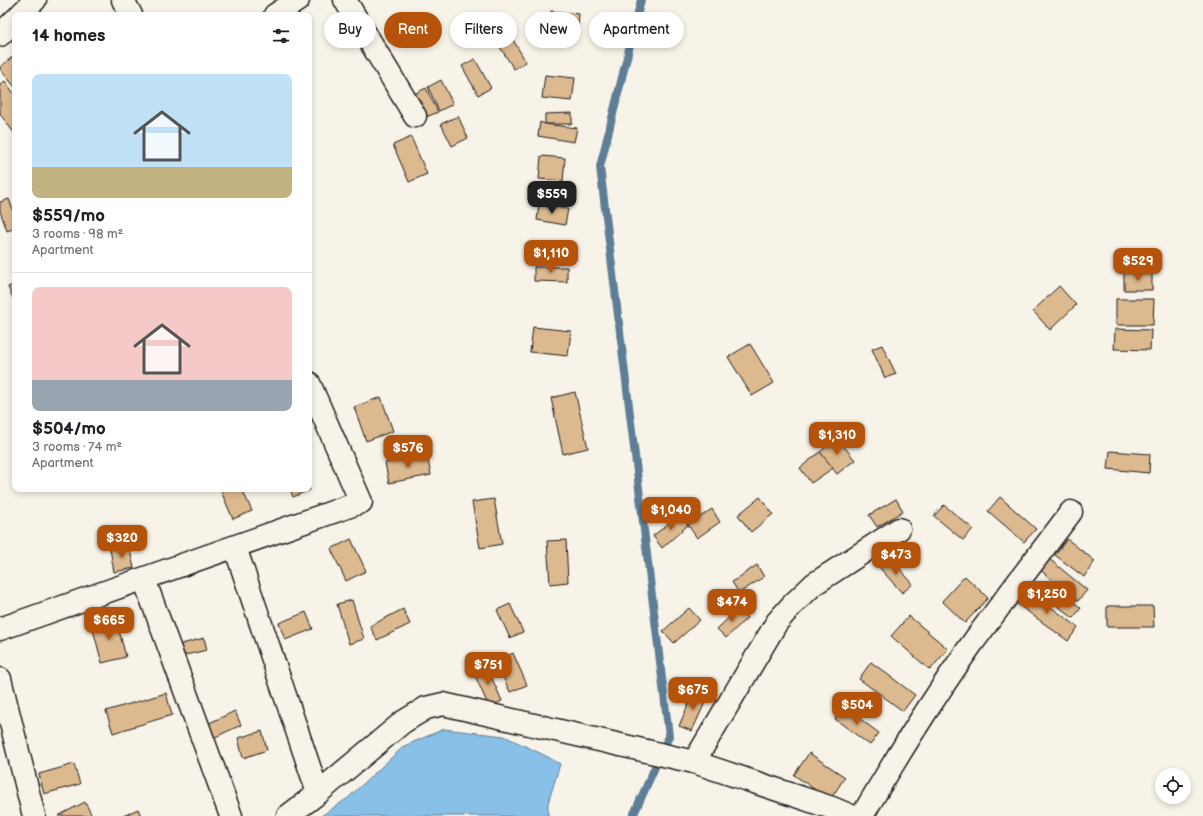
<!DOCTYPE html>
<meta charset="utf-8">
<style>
:root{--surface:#fff;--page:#f2f2f2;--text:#202124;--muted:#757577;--line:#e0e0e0;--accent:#b45309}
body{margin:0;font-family:"Balsamiq Sans",sans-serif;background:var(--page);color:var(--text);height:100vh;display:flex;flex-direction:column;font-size:15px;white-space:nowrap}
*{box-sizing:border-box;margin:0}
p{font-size:13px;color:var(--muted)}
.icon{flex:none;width:22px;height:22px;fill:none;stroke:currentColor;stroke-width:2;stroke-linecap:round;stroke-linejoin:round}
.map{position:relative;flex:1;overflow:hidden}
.details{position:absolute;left:12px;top:12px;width:300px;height:480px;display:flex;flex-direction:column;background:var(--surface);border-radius:8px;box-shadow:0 2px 6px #0003}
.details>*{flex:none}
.guide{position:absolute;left:324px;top:12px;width:380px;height:36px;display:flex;gap:8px}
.controls{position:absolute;left:1155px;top:768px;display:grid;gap:8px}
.controls a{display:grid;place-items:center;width:36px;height:36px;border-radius:50%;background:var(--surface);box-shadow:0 2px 6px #0003;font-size:20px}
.price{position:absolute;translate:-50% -34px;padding:0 9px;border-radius:8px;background:var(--accent);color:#fff;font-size:13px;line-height:26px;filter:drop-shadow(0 1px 2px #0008)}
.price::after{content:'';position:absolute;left:50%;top:24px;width:12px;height:9px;margin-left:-6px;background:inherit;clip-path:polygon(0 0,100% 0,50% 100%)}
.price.selected{background:#222;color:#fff}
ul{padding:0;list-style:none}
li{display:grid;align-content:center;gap:8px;height:212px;padding:0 20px}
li+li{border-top:1px solid var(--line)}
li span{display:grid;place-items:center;height:124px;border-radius:8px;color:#555}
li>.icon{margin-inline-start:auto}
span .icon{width:72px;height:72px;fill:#fffc;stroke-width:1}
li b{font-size:17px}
h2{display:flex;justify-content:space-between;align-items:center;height:48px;padding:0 20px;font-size:17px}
.tag{padding:0 14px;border-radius:18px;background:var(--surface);box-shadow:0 2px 6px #0003;font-size:14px;line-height:36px}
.tag.selected{background:var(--accent);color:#fff}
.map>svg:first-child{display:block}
.water{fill:#89c0e7;stroke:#5d7e96}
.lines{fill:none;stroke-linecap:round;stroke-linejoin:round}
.stream{stroke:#5d7e96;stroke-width:8}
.building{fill:#ddb98f;stroke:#1c1c1c}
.minor-casing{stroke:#1c1c1c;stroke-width:25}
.minor{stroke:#f7f3e8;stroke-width:22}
</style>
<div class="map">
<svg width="1203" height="816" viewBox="0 0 1203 816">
<rect width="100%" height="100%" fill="#f7f3e8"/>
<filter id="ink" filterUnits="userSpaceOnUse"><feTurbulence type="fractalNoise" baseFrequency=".025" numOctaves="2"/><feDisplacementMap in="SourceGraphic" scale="8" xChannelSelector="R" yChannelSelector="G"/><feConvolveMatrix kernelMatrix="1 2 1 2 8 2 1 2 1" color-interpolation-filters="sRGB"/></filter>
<g filter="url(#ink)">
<path class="water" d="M444,729l60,7 42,20 14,8 -12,39v13h-227l27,-18 56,-52z"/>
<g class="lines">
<path class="stream" d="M633,816l36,-80 -69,-569 41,-167"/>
</g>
<g class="building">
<path d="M551,11l28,3 -1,14 -29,-3z"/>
<path d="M509,33l17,29 -12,7 -18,-28z"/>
<path d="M15,55v32l-15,-18v-2z"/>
<path d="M475,59l16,29 -13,7 -16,-29z"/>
<path d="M545,75l30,3 -3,23 -30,-3z"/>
<path d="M441,80l12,24 -14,7 -11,-24z"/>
<path d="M5,81l10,14v39l-15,-20v-29z"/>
<path d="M426,88l12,24 -14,6 -12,-23z"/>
<path d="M572,113v11h-27v-10z"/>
<path d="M458,116l10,22 -16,8 -11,-22z"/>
<path d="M540,122l5,2 32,4 -3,14 -36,-6z"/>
<path d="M411,137l16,37 -18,8 -16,-37z"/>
<path d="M541,156l24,2 -2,23 -24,-2z"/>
<path d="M9,199l6,17v12l-8,3 -7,-20v-9z"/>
<path d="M539,205l29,4 -3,16 -28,-5z"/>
<path d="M534,267h33v15l-33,-1z"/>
<path d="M1124,273l28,1v16h-28z"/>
<path d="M15,284v19l-7,-16z"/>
<path d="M1059,286l17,19 -26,25 -17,-19z"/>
<path d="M1116,299h38l-1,26h-37z"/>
<path d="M533,327l38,4 -3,25 -38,-4z"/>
<path d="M1115,329l36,1 -1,20 -36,-1z"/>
<path d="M750,344l24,39 -22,13 -24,-39z"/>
<path d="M882,345l14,29 -11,4 -13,-29z"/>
<path d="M575,392l13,56 -25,6 -12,-56z"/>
<path d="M381,397l12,34 -27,10 -12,-34z"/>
<path d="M837,438l18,22 -18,14 -17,-22z"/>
<path d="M1110,451l40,3 -1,19 -41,-4z"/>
<path d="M820,452l13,16 -22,15 -11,-15z"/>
<path d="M427,455l4,20 -42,8 -4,-20z"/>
<path d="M309,487l1,3 -17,7 -3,-8h19z"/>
<path d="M220,489h22l10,22 -19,8z"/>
<path d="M760,497l13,17 -22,18 -13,-17z"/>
<path d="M1000,497l36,32 -12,13 -36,-31z"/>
<path d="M494,499l8,45 -22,4 -8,-46z"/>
<path d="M896,499l7,12 -26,16 -8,-12z"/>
<path d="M944,505l29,24 -10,11 -29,-24z"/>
<path d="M712,509l8,13 -23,16 -9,-13z"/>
<path d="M680,514l8,11 -26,23 -9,-12z"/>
<path d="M351,539l15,32 -20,10 -15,-32z"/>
<path d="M1067,539l28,22 -11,16 -29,-22z"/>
<path d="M566,540l2,42 -18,2 -3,-43z"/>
<path d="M129,546l5,22 -20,4 -4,-23z"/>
<path d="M890,558l23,26 -11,9 -23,-26z"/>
<path d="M1048,558l39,32 -9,11 -39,-32z"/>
<path d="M757,565l7,12 -25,16 -7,-11z"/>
<path d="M965,576l23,22 -23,25 -23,-22z"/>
<path d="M1026,589l52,38 -10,14 -52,-38z"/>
<path d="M1058,589l23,19 -8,10 -24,-19z"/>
<path d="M352,600l12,39 -15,5 -12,-40z"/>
<path d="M510,604l13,28 -13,6 -13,-28z"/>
<path d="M1107,606h46l1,21h-47z"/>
<path d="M689,608l11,12 -26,23 -11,-12z"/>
<path d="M739,608l8,10 -21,20 -9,-9z"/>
<path d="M403,609l7,15 -33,16 -7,-14z"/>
<path d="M306,612l7,17 -28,11 -6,-17z"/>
<path d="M909,616l39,33 -18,21 -39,-34z"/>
<path d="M116,619l10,38 -24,6 -10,-37z"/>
<path d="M204,638l3,12 -26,6 -3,-11z"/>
<path d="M513,653l14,32 -17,7 -14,-30z"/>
<path d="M871,662l44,33 -12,16 -44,-32z"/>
<path d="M486,665l16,36 -13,6 -16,-36z"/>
<path d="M694,691l14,5 -16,35 -13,-5z"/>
<path d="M166,693l6,22 -59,18 -7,-22z"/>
<path d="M844,707l35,26 -9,12 -35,-26z"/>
<path d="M235,711l6,14 -30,14 -6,-14z"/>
<path d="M262,731l5,19 -24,8 -5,-20z"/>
<path d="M809,753l36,24 -15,23 -36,-25z"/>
<path d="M74,764l6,20 -36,10 -5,-20z"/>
<path d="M85,802l7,14h-34z"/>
<path d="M138,809l3,7h-18z"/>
</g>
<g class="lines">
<defs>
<g id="minor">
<path d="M123,0l8,15"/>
<path d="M345,0l70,116"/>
<path d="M20,15l15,-15"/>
<path d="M275,15l23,-15"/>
<path d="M0,35l15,-15"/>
<path d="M235,547l83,246"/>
<path d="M144,579l87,237"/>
<path d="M0,629l361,-127 -52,-119"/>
<path d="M0,679l34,137"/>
<path d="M694,762l83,-140 15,-17 22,-21 85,-55"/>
<path d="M288,816l30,-23 85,-71 23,-14 17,-4 251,58 138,46 19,8"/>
<path d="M862,816c34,-58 70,-116 109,-171 33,-45 67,-89 100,-133"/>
</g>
</defs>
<use href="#minor" class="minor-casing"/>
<use href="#minor" class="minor"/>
</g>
</g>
</svg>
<div class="controls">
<a><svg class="icon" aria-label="locate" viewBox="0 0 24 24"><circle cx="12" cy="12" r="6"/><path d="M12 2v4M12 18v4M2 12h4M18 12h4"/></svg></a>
</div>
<b class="price selected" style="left:552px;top:215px">$559</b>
<b class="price" style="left:551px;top:274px">$1,110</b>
<b class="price" style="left:1138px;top:282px">$529</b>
<b class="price" style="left:837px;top:456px">$1,310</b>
<b class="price" style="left:408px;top:469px">$576</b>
<b class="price" style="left:671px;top:531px">$1,040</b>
<b class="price" style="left:122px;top:559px">$320</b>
<b class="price" style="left:896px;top:576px">$473</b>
<b class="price" style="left:1047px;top:615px">$1,250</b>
<b class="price" style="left:732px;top:623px">$474</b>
<b class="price" style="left:109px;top:641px">$665</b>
<b class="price" style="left:488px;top:686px">$751</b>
<b class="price" style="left:693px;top:711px">$675</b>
<b class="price" style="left:857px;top:726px">$504</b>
<div class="guide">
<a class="tag">Buy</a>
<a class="tag selected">Rent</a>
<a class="tag">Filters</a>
<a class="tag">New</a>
<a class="tag">Apartment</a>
</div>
<section class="details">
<h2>14 homes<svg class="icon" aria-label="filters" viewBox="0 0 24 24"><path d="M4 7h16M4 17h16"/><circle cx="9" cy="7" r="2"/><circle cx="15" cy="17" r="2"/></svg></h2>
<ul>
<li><span style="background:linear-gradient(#bfe0f5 75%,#c2b280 0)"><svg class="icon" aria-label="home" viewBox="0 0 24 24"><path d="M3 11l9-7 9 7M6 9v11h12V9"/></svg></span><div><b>$559/mo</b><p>3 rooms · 98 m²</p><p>Apartment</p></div></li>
<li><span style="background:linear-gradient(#f6c9c9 75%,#9aa5b1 0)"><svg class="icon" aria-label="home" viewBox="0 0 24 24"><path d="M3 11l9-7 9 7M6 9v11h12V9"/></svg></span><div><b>$504/mo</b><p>3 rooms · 74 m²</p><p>Apartment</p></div></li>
</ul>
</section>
</div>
